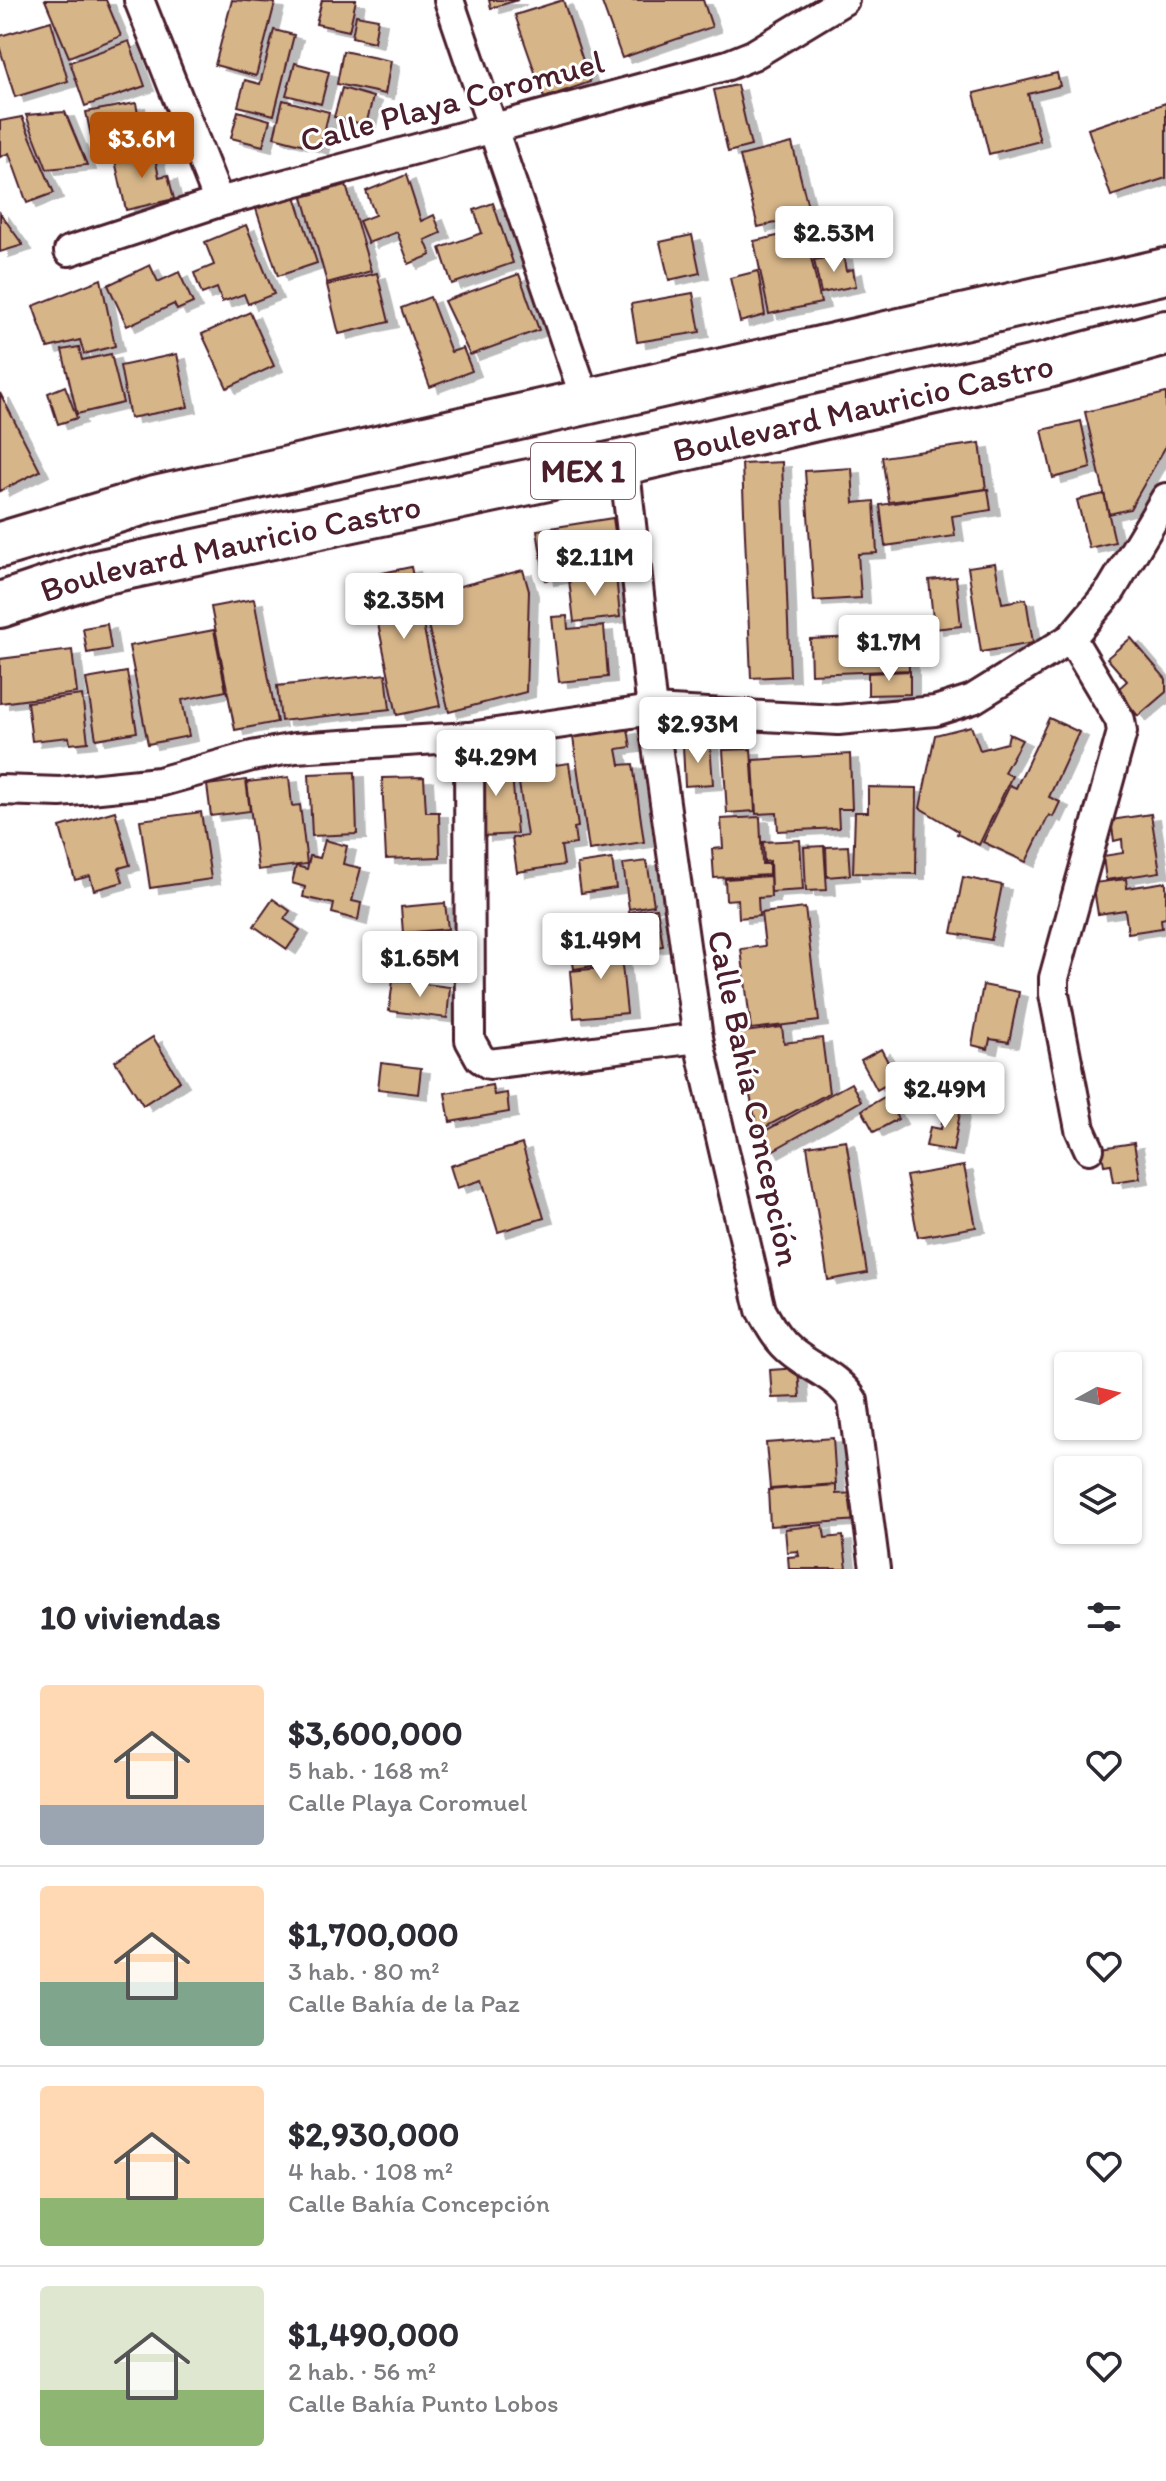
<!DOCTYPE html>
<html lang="es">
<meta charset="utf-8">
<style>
:root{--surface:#fff;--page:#f2f2f3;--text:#2b2b33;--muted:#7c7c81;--line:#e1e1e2;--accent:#b45309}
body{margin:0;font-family:Itim,sans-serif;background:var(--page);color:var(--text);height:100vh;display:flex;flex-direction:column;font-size:30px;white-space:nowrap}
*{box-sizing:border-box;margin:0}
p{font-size:26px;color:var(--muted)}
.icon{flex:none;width:44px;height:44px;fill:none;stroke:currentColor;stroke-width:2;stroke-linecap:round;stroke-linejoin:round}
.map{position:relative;height:1569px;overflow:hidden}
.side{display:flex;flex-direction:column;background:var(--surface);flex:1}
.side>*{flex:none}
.needle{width:52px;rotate:82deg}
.fabs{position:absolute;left:1054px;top:1352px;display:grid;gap:16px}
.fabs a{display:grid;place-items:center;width:88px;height:88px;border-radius:8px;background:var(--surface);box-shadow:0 2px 6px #0004;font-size:40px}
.price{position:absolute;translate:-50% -68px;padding:0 18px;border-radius:8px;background:#fff;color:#222;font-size:26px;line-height:52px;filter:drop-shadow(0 2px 4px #0008)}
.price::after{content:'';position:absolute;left:50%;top:48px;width:24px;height:18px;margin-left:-12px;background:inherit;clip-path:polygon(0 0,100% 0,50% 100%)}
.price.on{background:var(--accent);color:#fff}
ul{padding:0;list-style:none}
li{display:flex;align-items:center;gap:24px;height:200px;padding:0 40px}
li+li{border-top:2px solid var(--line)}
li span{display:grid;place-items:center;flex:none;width:224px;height:160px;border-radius:8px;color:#555}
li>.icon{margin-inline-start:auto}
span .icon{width:96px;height:96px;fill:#fffc;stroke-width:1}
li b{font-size:34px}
h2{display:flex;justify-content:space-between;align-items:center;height:96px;padding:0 40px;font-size:34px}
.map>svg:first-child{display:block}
.building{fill:#d6b589;stroke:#4a1f2b;stroke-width:2;filter:url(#shadow)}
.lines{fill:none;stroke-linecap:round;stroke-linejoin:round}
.minor-casing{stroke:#4a1f2b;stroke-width:34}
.primary-casing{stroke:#4a1f2b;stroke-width:50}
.minor{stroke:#fff;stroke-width:28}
.primary{stroke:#fff;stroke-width:44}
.labels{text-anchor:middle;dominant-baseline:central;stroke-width:6;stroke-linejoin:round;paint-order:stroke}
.shield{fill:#fff;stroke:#80626b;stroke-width:2}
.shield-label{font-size:32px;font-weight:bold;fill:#4a1f2b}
.street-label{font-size:34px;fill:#4a1f2b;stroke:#fff}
</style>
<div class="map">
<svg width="1166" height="1569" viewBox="0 0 1166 1569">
<defs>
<filter id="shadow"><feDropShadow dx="9" dy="5" stdDeviation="0" flood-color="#0004"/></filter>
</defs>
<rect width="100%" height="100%" fill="#fff"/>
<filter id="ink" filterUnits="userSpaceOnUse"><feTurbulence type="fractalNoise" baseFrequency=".0125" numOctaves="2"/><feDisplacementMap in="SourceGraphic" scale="16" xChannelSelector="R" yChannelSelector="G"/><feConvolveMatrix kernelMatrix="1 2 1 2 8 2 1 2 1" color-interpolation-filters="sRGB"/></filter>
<g filter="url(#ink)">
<g class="building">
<path d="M45,0h61l15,36 -52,21z"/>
<path d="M232,0l43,3 -19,73 -41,-11z"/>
<path d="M322,0h34l-7,31 -33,-7z"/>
<path d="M489,0h29l-27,8z"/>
<path d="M563,0l27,82 -46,16 -29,-83z"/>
<path d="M601,0h102l9,27 -90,31z"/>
<path d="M356,15l22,4 -4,23 -22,-5z"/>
<path d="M51,21l17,60 -53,16 -15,-48v-13z"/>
<path d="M274,30l20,5 -20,80 -36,-9 7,-26 15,4z"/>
<path d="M129,41l16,45 -60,20 -15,-44z"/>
<path d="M343,51l48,10 -6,33 -48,-10z"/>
<path d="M295,63l34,9 -8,32 -35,-9z"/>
<path d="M1057,73l3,13 -32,8 12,47 -51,13 -15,-61z"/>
<path d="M737,85l14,61 -23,6 -14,-62z"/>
<path d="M342,88l31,9 -7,28 -32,-8z"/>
<path d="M283,100l46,12 -9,37 -46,-12z"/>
<path d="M136,103l6,34 -49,9 -7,-34z"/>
<path d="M1166,103v75l-55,18 -23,-67z"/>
<path d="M238,111l32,9 -7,26 -32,-8z"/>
<path d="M65,112l22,53 -40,4 -21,-54z"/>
<path d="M22,117l32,76 -27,10 -18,-50 -9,4v-36z"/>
<path d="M792,143l18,72 -52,12 -18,-71z"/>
<path d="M153,148l6,29 9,-2 6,24 -48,11 -12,-54z"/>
<path d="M406,175l15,46 13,-6 7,18 -16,7 6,15 -22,9 -12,-32 -29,11 -9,-22 16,-6 -9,-24z"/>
<path d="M346,185l25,86 -44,12 -24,-86z"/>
<path d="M295,196l22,67 -39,13 -22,-67z"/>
<path d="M493,203l20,60 -61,21 -12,-36 42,-15 -8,-23z"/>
<path d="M0,213l23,32 -23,7z"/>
<path d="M246,225l28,69 -26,10 -4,-10 -22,8 -5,-14 -15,6 -8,-21 20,-8 -9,-23z"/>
<path d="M805,230l16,73 -52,11 -15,-73z"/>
<path d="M692,235l8,38 -31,7 -9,-38z"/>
<path d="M843,255l3,16 7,-2 3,17 -35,7 -7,-33z"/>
<path d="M150,265l8,17 21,-10 14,31 -16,7 -3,-6 -47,22 -19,-41z"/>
<path d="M758,271l7,44 -25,7 -10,-44z"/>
<path d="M377,273l12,49 -50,12 -12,-49z"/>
<path d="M519,274l20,56 -69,25 -26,-54z"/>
<path d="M101,279l14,67 -31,8 -4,-14 -32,8 -15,-42z"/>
<path d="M693,293l7,39 -63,10 -6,-38z"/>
<path d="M430,297l21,55 12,-4 9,23 -42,16 -29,-79z"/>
<path d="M250,312l24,54 -47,22 -25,-54z"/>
<path d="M79,347l3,13 29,-6 12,49 -46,11 -15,-64z"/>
<path d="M177,354l11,53 -58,11 -10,-52z"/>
<path d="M65,386l12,32 -19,6 -10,-31z"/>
<path d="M0,393l40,78 -40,20z"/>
<path d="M1166,393v53l-36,63 -21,5 -24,-102z"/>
<path d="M1081,421l10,47 -38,10 -11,-48z"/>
<path d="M980,443l6,46 -97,13 -7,-45z"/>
<path d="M782,462l8,214 -39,2 -9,-214z"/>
<path d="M852,468l2,35 20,-2 3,52 -19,1 3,44 -47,3 -9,-130z"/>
<path d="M988,489l3,21 -39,6 3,20 -70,10 -5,-41z"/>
<path d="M1104,494l11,48 -26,6 -12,-48z"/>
<path d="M613,518l5,34 -20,3 2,16 -55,9 -8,-50z"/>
<path d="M995,563l7,40 24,-4 7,44 -52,9 -13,-85z"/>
<path d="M411,567l29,139 -43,9 -29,-139z"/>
<path d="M523,570l6,21 -3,101 -77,20 -28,-116z"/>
<path d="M616,575l4,42 -46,5 -5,-42z"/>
<path d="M956,577l5,49 -27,3 -5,-49z"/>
<path d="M254,599l23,123 -42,8 -24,-123z"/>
<path d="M567,616l1,13 36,-3 4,51 -49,5 -7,-65z"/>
<path d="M107,624l4,25 -24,4 -4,-25z"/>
<path d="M214,630l12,61 -44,9 7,36 -41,8 -19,-98z"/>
<path d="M908,635l1,35 -98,4 -1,-35z"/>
<path d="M1131,638l35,41v13l-28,24 -21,-26 10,-9 -20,-23z"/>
<path d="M72,650l5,43 -77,10v-44z"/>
<path d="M910,671v23l-42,1v-22z"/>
<path d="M127,672l10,60 -41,7 -10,-60z"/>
<path d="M386,674l4,35 -109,12 -4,-35z"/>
<path d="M82,695l6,47 -18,2 -1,-7 -37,4 -5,-39z"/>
<path d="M1049,718l30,14 -30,65 11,5 -7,15 -4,-2 -23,47 -43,-20 27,-57 6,3z"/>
<path d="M971,726l9,24 27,-7 2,-9 13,6 -18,32 8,4 -33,69 -22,-11 1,-3 -38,-23 15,-73z"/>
<path d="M628,729l3,18 -14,2 3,16 13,-1 11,78 -55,8 -16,-113z"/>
<path d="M710,743l3,41 -28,2 -2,-41z"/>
<path d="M751,749l4,62 -28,2 -4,-63z"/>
<path d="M850,754l2,55h-14l1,19 -61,3 -1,-18 -21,1 -3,-54z"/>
<path d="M511,761l6,73 -35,2 -6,-73z"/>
<path d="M569,763l9,64 -4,1 2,16 -15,2 3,19 -47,7 -5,-34 15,-2 -10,-66z"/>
<path d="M355,772l2,62 -45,2 -3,-62z"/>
<path d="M289,777l3,29 8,-1 7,59 -49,6 -11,-88z"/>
<path d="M424,777l2,35h13l1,45 -54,2 -4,-81z"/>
<path d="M246,780l4,31 -39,5 -4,-31z"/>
<path d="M868,787l49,1 -1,86 -63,-1 2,-61h13z"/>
<path d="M115,811l15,54 -11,3 4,14 -29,8 -4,-14 -15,4 -15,-53z"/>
<path d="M201,812l10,67 -61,9 -10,-68z"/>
<path d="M1151,814l9,58 -54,8 -3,-24 20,-3 -1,-14 -8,2 -3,-21z"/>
<path d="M760,817l2,47h7v11l-55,3 -2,-29 11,-1 -2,-29z"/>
<path d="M325,840l22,6 -4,18 18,4 -9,33 9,2 -3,17 -26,-7 2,-9 -31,-7 2,-10 -13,-4 4,-17 11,3 3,-13 10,2z"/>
<path d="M800,840l3,50 -32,2 -1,-31 -6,1 -1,-20z"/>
<path d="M824,846l3,44 -21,1 -2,-44z"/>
<path d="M848,846l2,29 -23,2 -1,-30z"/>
<path d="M612,859l4,29 -35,5 -4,-29z"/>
<path d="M647,861l7,44 -25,4 -6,-45z"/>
<path d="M770,876l1,21 -13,1 1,18 -20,2 -1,-19 -12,1 -1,-21z"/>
<path d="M963,877l39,8 -11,55 -39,-7z"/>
<path d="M1126,879l1,9 39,-6v36l-5,1 1,9 -34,5 -3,-23 -27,4 -5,-31z"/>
<path d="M273,899l17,12 -6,8 16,11 -13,19 -33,-23z"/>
<path d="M445,903l3,26 -45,4 -2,-26z"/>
<path d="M657,908l6,38 -28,4 -6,-38z"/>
<path d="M805,908l14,113 -68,8 -10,-80 24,-3 -4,-33z"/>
<path d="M618,927l9,86 -53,5 -4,-47 31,-3 -4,-39z"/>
<path d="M589,940l4,26 -19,3 -4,-26z"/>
<path d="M393,980l57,7 -3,31 -58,-7z"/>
<path d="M983,985l36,7 -10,50 -19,-3 -2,10 -16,-4z"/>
<path d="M782,1027l2,16 38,-5 7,55 -71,38 -22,-98z"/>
<path d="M153,1037l27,44 -37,24 -28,-44z"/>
<path d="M881,1049l16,30 -20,11 -16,-30z"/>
<path d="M381,1063l40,5 -3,26 -40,-5z"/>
<path d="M851,1083l10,18 -91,51 -10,-18z"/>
<path d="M492,1085l2,10 13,-2 2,19 -59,10 -5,-29z"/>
<path d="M886,1096l12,23 -24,13 -12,-22z"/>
<path d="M945,1104l16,3 -8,44 -27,-5 4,-19 11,2z"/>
<path d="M846,1140l21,133 -39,7 -21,-134z"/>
<path d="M1134,1143l6,35 -26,4 -3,-18 -7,1 -3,-17z"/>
<path d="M522,1144l22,74 -46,14 -16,-52 -25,8 -7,-22z"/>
<path d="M964,1166l12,61 -58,10 -12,-61z"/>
<path d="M798,1368l2,29 -28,1 -2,-28z"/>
<path d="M833,1438l3,46 -66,5 -4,-46z"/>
<path d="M836,1485v9l21,-1 3,27 -90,6 -2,-36z"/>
<path d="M823,1525l2,13 18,-2 4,33h-58l-1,-12 11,-1 -1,-5 -11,1 -2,-23z"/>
</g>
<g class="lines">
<defs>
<g id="minor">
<path d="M139,0l80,202"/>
<path d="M449,0l137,401"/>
<path d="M69,251l150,-49 509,-137 25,-10 91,-55"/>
<path d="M624,462l28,248 46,328 63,272c9,16 16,30 31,42 21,17 47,25 61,49l22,168"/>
<path d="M1071,638l49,82 2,12 -68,246v16l26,135 9,20"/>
<path d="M469,737l1,303 10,18 9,6 209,-26"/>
<path d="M0,790l60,2 99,-10 93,-26 43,-8 174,-11 183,-27 186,10 97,-9 38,-12 98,-61 40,-48 55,-92"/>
</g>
<g id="primary">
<path d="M0,545l151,-45 1015,-229"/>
<path id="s1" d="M0,605l96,-32 528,-111 424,-97 118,-32"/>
</g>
</defs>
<use href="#minor" class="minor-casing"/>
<use href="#primary" class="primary-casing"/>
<use href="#minor" class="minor"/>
<use href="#primary" class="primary"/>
</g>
</g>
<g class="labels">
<rect class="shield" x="531" y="443" width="104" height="56" rx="6"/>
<g class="shield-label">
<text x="583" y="471">MEX 1</text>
</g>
<g class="street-label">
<text transform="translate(452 101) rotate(-15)">Calle Playa Coromuel</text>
<text stroke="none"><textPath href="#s1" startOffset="886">Boulevard Mauricio Castro</textPath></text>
<text stroke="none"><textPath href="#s1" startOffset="238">Boulevard Mauricio Castro</textPath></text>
<text transform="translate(754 1098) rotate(78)">Calle Bahía Concepción</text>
</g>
</g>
</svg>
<div class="fabs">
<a><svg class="needle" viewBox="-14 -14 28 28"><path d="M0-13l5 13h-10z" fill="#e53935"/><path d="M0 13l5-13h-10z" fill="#7c7c81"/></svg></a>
<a><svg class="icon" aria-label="layers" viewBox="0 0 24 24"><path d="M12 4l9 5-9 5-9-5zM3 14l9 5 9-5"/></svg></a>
</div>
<b class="price on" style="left:142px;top:180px">$3.6M</b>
<b class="price" style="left:834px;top:274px">$2.53M</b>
<b class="price" style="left:595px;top:598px">$2.11M</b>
<b class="price" style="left:404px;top:641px">$2.35M</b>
<b class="price" style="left:889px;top:683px">$1.7M</b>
<b class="price" style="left:698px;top:765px">$2.93M</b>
<b class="price" style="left:496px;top:798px">$4.29M</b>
<b class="price" style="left:601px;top:981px">$1.49M</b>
<b class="price" style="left:420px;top:999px">$1.65M</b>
<b class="price" style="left:945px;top:1130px">$2.49M</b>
</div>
<section class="side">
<h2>10 viviendas<svg class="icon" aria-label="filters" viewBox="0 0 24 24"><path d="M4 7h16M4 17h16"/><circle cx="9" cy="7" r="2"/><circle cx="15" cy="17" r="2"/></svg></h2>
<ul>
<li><span style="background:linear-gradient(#ffd9b3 75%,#9aa5b1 0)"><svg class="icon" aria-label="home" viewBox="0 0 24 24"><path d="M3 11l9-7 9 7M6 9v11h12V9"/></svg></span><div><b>$3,600,000</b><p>5 hab. · 168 m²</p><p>Calle Playa Coromuel</p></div><svg class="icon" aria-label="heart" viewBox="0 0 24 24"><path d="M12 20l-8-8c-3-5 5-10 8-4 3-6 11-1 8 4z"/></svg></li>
<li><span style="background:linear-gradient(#ffd9b3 60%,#7fa58c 0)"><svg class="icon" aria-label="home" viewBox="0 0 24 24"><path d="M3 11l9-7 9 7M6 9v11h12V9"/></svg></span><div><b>$1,700,000</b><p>3 hab. · 80 m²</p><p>Calle Bahía de la Paz</p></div><svg class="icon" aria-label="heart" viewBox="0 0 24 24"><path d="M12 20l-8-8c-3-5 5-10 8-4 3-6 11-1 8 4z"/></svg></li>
<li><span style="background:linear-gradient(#ffd9b3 70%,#8fb573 0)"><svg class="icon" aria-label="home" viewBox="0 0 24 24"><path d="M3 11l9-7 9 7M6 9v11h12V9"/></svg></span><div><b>$2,930,000</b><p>4 hab. · 108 m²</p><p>Calle Bahía Concepción</p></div><svg class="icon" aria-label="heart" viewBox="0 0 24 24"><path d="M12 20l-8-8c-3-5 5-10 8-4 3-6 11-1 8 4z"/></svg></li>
<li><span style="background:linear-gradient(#dfe7d0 65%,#8fb573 0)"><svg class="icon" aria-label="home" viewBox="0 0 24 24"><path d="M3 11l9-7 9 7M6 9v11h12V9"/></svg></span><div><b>$1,490,000</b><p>2 hab. · 56 m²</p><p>Calle Bahía Punto Lobos</p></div><svg class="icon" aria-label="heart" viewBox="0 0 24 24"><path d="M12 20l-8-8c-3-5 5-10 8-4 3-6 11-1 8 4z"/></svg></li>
</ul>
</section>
